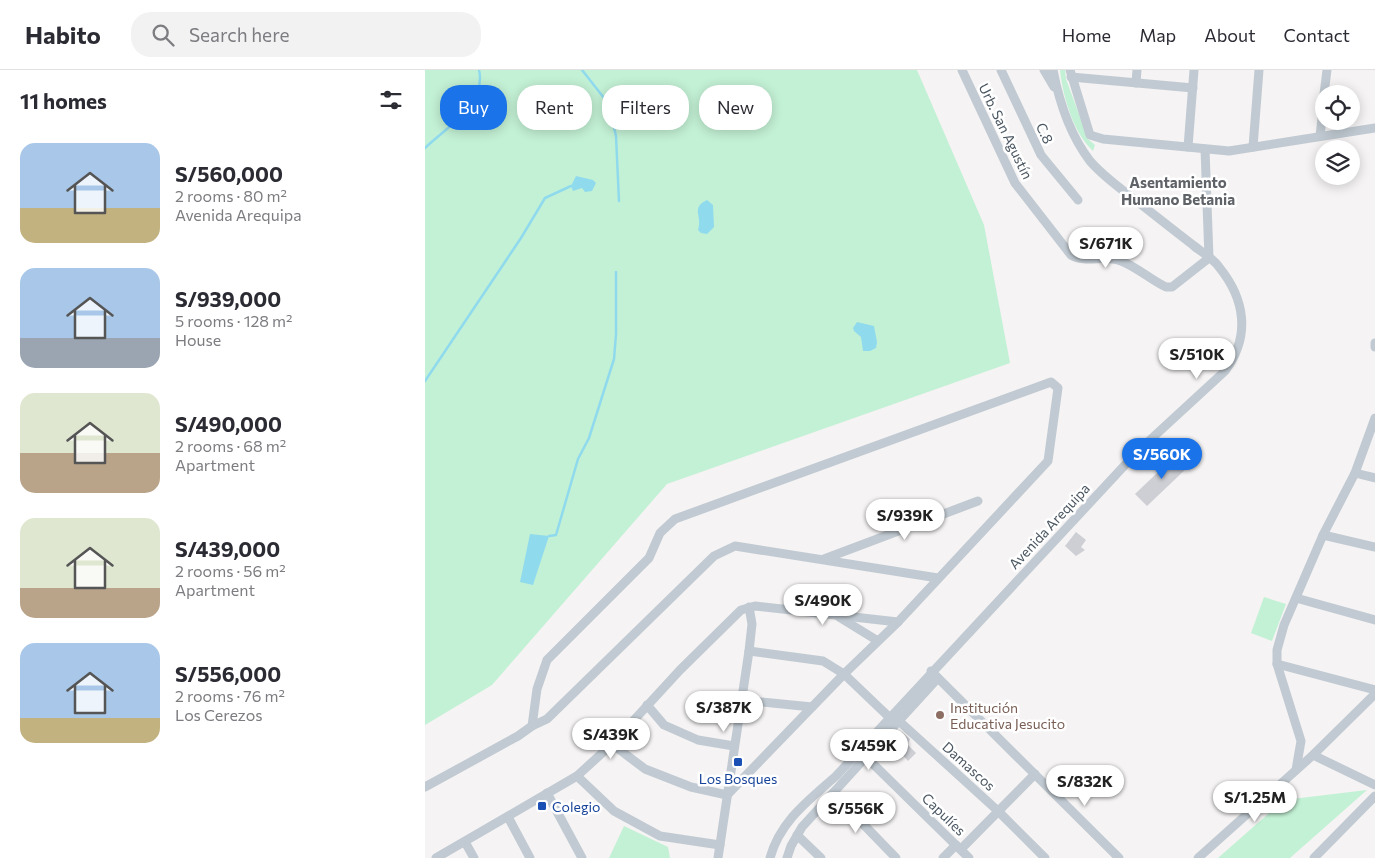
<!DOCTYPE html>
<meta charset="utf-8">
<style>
:root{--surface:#fff;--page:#f2f2f3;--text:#2b2b33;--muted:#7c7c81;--line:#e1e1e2;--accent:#1a73e8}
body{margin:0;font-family:Commissioner,sans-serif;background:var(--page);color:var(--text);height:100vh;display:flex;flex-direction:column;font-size:19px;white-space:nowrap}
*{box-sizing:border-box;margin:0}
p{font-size:16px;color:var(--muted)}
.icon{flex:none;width:28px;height:28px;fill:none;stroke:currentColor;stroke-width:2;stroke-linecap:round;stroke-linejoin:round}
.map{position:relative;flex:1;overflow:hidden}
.panel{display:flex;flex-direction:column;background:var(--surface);width:425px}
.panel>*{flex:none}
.guide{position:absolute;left:15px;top:15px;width:475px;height:45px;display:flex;gap:10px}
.buttons{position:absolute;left:890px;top:15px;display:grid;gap:10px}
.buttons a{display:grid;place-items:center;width:45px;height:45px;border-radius:50%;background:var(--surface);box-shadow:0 2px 12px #0003;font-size:25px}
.price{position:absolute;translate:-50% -42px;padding:0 11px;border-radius:18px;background:#fff;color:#222;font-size:16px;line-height:32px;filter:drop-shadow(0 1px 2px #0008)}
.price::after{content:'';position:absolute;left:50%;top:30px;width:15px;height:11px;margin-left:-8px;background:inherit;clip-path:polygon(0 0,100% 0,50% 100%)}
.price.current{background:var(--accent);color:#fff}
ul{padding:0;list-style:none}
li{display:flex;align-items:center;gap:15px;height:125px;padding:0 20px}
li span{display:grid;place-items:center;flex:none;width:140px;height:100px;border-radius:15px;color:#555}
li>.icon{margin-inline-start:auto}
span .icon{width:60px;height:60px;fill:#fffc;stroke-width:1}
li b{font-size:21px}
h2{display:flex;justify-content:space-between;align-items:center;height:60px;padding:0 20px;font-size:21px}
.tag{padding:0 18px;border-radius:20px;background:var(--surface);box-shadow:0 2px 12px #0003;font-size:18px;line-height:45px}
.tag.current{background:var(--accent);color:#fff}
header{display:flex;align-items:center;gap:30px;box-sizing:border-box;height:70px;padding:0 25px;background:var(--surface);border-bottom:1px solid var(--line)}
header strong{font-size:24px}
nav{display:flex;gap:28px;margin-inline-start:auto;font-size:18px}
.search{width:350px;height:45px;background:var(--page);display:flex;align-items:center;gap:12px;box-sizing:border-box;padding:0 18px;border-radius:20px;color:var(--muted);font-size:19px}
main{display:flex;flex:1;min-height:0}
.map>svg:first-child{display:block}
.green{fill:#c3f1d5}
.water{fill:#90daee}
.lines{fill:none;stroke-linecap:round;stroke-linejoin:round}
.stream{stroke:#90daee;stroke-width:2.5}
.building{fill:#cdcfd5}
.minor{stroke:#c1cad2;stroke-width:9}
.education-dot{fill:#8d6e63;stroke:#fff;stroke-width:2}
.transit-dot{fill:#1a4fb4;stroke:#fff;stroke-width:2}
.labels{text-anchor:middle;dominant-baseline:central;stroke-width:5;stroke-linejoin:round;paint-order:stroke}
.street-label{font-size:14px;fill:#4a5661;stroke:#fff}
.education-label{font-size:14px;fill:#785e54;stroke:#fff;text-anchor:start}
.transit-label{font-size:14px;fill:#164399;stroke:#fff}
.neighbourhood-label{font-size:15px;font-weight:bold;fill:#5f6368;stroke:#fff}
</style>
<header>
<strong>Habito</strong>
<div class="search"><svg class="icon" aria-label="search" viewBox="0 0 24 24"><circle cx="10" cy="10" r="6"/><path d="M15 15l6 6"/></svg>Search here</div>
<nav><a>Home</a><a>Map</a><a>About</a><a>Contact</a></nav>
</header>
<main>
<section class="panel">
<h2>11 homes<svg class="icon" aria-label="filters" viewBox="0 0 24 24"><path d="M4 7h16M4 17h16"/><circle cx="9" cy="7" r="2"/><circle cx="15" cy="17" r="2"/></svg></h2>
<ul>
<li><span style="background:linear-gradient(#a9c7e8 65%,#c2b280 0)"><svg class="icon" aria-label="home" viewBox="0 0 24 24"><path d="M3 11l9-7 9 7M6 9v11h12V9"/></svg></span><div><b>S/560,000</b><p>2 rooms · 80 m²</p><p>Avenida Arequipa</p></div></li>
<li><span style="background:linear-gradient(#a9c7e8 70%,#9aa5b1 0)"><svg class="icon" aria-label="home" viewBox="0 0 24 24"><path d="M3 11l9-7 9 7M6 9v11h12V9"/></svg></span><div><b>S/939,000</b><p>5 rooms · 128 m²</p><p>House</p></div></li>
<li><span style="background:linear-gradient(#dfe7d0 60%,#b9a48a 0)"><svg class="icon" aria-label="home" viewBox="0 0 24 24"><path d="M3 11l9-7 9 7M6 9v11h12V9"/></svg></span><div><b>S/490,000</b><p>2 rooms · 68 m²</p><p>Apartment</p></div></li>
<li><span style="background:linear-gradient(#dfe7d0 70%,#b9a48a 0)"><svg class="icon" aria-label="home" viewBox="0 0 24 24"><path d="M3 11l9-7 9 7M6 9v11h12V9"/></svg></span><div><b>S/439,000</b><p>2 rooms · 56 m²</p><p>Apartment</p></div></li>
<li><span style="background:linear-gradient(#a9c7e8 75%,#c2b280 0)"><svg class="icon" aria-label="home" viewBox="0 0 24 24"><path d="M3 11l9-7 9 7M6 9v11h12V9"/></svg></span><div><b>S/556,000</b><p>2 rooms · 76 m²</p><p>Los Cerezos</p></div></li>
</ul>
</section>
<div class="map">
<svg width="950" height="788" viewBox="0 0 950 788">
<rect width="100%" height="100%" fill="#f5f3f3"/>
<g class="green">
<path d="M0,0h492l67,155 26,138 -343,121 -175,201 -67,40z"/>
<path d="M635,0h5l1,9 22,60 7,6 -2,6c-20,-19 -30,-54 -33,-81z"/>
<path d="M839,527l22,7 -14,37 -21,-8z"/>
<path d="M942,720l-77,68h-72l66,-58z"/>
<path d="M199,756l44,21 2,11h-61z"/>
</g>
<g class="water">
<path d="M151,106l17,4 3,3 -4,8 -7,1 -3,-4 -9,3 -2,-5z"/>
<path d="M282,130l6,5 1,22 -7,7 -6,-1 -3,-3c5,-14 -8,-22 9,-30z"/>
<path d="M432,252l17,4 3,16 -1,6 -6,3h-7l-2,-14 -7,-6 -1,-3z"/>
<path d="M105,464l19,2 -16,49 -13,-3z"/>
</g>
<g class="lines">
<g class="stream">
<path d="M157,0l26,33 8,33 3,65"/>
<path d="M0,78c21,-20 62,-45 54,-78"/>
<path d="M0,311l96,-143 24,-40 26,-12"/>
<path d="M124,466l7,-1 22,-76 11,-21 25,-79 2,-25v-62"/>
</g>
</g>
<g class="building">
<path d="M752,384l12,12 -42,40 -12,-12z"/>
<path d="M651,462l10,8 -5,7 4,3 -9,6 -11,-10z"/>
<path d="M477,662l8,7 -4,9 2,-3 8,8 -8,8 -7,-8 4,-3 -10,-10z"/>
</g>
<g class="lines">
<g class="minor">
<path d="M537,0l53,113 56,72c16,9 33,-1 50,6 16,6 30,19 45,26h6l37,-29 -4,-109"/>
<path d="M576,0l40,85 37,45"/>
<path d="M619,0l10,17"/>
<path d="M645,0l20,65 13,4 126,12 146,-23"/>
<path d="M646,7l122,11"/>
<path d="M711,13l1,-13"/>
<path d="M899,24l3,-24"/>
<path d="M895,66l4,-35"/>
<path d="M763,77l6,-77"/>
<path d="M828,77l6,-77"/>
<path d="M950,273v4"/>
<path d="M930,403l20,5"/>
<path d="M898,465l52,12"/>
<path d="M399,489l154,-58"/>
<path d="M871,528l79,22"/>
<path d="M414,547l39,24"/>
<path d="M324,581l74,10 21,13 45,43"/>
<path d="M852,594l98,26"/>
<path d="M506,601l188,187"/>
<path d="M316,630l71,7"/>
<path d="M222,635l17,20 34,15 36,6"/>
<path d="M474,651l99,90 47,47"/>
<path d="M107,656l15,-7 167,-163 21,-10 203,32"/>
<path d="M888,685l62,30"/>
<path d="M441,687l103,101"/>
<path d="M871,700l5,-29 -24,-77v-14l7,-25 39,-90 32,-62 20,-55"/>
<path d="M152,706l37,35 46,25 60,9"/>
<path d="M0,717l93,-51 14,-10 5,-37 10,-29 102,-102 11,-25 15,-14 376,-137 7,6 -10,73 -150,161 -54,52 -117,121 -36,-8 -46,-18 -33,-25"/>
<path d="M122,723l35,65"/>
<path d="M408,723l63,65"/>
<path d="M83,747l22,41"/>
<path d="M372,765l24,23"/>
<path d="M40,772l9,16"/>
<path d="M536,779l74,-75"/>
<path d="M11,788l141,-82 35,-32 68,-74 61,-60 14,-4 143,16"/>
<path d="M293,788l31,-207 3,-27 -3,-17"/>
<path d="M345,788c10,-37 39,-58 66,-82l301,-324 88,-81c26,-35 20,-72 -6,-104 -6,-9 -18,-15 -26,-22 -21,-16 -42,-33 -63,-49 -14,-11 -29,-22 -40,-35 -20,-26 -31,-60 -37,-91"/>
<path d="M362,788l4,-12 11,-19 136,-149"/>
<path d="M518,788l13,-13"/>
<path d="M773,788l115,-103 62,-61"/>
<path d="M889,788l61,-62"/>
</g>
</g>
<circle class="education-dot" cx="515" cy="645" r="5"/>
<g class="transit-dot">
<rect x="308" y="687" width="10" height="10" rx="2.5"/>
<rect x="112" y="731" width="10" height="10" rx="2.5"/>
</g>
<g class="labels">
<g class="street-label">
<text transform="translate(581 61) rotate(64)">Urb. San Agustín</text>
<text transform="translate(620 63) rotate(65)">C.8</text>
<text transform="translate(624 456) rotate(-47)">Avenida Arequipa</text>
<text transform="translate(544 696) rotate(42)">Damascos</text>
<text transform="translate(519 744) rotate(44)">Capulíes</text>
</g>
<g class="education-label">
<text x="525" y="637">Institución<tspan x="525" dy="16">Educativa Jesucito</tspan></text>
</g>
<g class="transit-label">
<text x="313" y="708">Los Bosques</text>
<text x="127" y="736" text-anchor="start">Colegio</text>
</g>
<g class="neighbourhood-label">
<text x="753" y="112">Asentamiento<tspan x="753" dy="17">Humano Betania</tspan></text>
</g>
</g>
</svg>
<div class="buttons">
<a><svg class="icon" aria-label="locate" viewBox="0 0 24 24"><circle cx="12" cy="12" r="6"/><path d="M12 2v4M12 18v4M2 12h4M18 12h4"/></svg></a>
<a><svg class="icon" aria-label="layers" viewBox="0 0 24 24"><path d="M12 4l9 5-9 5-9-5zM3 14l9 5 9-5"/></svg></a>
</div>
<b class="price" style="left:681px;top:199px">S/671K</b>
<b class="price" style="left:772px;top:310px">S/510K</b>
<b class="price current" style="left:737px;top:410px">S/560K</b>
<b class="price" style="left:480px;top:471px">S/939K</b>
<b class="price" style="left:398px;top:556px">S/490K</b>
<b class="price" style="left:299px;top:663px">S/387K</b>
<b class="price" style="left:186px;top:690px">S/439K</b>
<b class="price" style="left:444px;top:701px">S/459K</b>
<b class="price" style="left:660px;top:737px">S/832K</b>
<b class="price" style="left:830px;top:753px">S/1.25M</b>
<b class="price" style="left:431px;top:764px">S/556K</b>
<div class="guide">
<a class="tag current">Buy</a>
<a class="tag">Rent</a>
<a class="tag">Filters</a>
<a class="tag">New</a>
</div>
</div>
</main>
